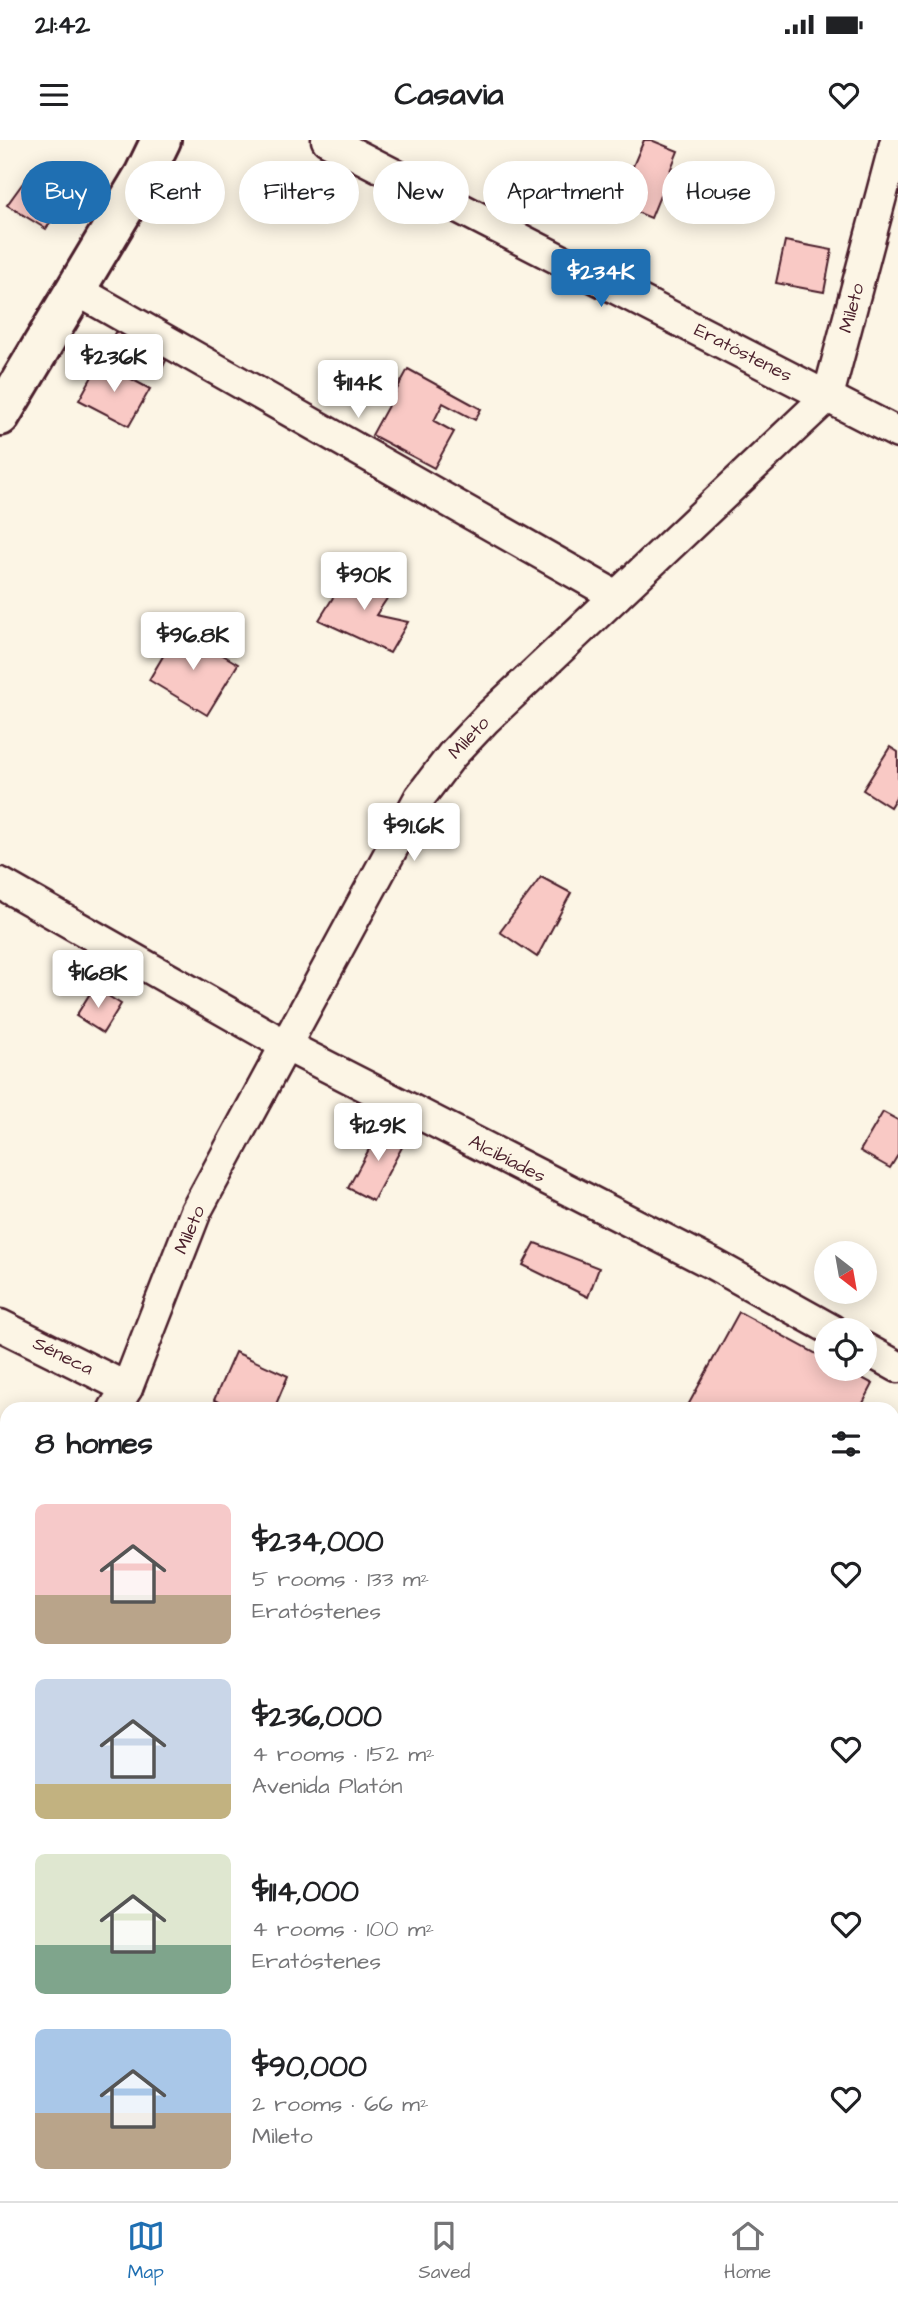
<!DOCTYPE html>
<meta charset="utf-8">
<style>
:root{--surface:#fff;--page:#f2f2f2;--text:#202124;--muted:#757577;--line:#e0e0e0;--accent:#1f6fb2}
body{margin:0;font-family:"Architects Daughter",sans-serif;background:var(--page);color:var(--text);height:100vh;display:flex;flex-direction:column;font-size:26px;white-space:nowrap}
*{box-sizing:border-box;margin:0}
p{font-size:23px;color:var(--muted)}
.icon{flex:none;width:38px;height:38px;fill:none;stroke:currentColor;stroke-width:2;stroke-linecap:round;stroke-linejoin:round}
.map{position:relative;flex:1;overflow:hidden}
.side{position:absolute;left:0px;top:1262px;width:900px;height:800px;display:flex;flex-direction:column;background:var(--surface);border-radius:21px 21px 0 0;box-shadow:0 4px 18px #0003}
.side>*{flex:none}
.top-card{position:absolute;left:21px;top:21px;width:858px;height:63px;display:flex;gap:14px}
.needle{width:46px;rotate:149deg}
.buttons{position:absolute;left:814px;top:1101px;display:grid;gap:14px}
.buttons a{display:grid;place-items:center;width:63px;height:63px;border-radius:50%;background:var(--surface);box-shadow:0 4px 18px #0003;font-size:35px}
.price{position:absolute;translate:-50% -60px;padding:0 16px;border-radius:7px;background:#fff;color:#222;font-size:23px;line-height:46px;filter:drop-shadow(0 2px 4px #0008)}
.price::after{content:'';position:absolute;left:50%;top:42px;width:21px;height:16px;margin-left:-10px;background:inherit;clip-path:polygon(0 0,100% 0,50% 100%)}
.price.selected{background:var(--accent);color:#fff}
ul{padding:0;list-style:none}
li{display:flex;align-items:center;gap:21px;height:175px;padding:0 35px}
li span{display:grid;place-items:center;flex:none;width:196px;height:140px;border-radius:10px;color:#555}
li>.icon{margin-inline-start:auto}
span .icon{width:84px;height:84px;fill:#fffc;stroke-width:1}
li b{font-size:30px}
h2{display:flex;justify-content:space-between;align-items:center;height:84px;padding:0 35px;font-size:30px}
.pill{padding:0 24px;border-radius:32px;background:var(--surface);box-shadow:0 4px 18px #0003;font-size:24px;line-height:63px}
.pill.selected{background:var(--accent);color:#fff}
.status{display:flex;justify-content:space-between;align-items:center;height:49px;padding:0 35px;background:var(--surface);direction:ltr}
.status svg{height:19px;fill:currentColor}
header{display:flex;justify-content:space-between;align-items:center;height:91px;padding:0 35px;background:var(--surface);font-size:32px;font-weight:700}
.menu{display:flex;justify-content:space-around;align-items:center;height:98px;border-top:2px solid var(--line);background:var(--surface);font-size:19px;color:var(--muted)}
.menu a{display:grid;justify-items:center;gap:4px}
.menu .selected{color:var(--accent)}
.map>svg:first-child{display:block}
.building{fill:#f9c9c5;stroke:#4a1f2b;stroke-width:2}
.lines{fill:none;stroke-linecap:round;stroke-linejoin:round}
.street-casing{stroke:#4a1f2b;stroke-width:35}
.secondary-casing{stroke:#4a1f2b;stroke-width:44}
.street{stroke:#fcf5e5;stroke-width:30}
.secondary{stroke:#fcf5e5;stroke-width:38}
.labels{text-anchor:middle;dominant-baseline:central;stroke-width:7;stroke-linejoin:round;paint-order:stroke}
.street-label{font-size:19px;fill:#4a1f2b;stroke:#fcf5e5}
</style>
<div class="status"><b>21:42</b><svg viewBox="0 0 49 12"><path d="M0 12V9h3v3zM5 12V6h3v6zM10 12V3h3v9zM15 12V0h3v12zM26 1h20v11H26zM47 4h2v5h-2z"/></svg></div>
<header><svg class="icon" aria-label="menu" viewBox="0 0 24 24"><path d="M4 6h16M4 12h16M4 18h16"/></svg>Casavia<svg class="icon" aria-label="heart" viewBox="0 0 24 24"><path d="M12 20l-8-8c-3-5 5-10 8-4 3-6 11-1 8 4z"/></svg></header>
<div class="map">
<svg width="898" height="2061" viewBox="0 0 898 2061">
<rect width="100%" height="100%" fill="#fcf5e5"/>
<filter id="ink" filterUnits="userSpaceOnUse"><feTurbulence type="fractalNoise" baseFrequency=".0143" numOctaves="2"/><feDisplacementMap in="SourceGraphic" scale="14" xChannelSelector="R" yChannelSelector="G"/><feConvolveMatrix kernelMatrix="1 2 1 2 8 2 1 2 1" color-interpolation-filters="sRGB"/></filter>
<g filter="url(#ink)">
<g class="building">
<path d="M644,0h7l27,11 -27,67 -34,-14z"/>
<path d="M33,29l37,23 -24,37 -39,-24z"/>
<path d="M785,101l47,9 -8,42 -48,-9z"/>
<path d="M117,188l52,26 -9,19 -52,-26z"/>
<path d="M100,222l50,27 -21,37 -50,-26z"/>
<path d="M408,229l73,40 -6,11 -32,-17 -9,18 20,11 -20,36 -62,-33z"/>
<path d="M352,427l12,9 30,12 -18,27 32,7 -18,31 -71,-33z"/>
<path d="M179,489l59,35 -31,51 -58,-35z"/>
<path d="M890,607l8,5v42l-8,13 -27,-17z"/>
<path d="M541,737l30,16 -34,64 -37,-25z"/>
<path d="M94,847l27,17 -18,29 -27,-17z"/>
<path d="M883,972l15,8v35l-8,13 -30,-17z"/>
<path d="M382,985l25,13 -34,63 -25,-13z"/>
<path d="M535,1103l64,25 -11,29 -65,-32z"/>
<path d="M739,1172l87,47v9h18l29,16 -13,25h-174z"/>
<path d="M235,1212l53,24 -14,33h-40l-20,-9z"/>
<path d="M898,1617v43l-6,-2v-30z"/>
<path d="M651,2054h47l1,1 -2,6h-50z"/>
</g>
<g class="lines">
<defs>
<g id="street">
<path d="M327,0l571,293"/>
<path d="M75,149l541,307"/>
<path d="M0,743l287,163 426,218 119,66"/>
<path d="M0,1185l127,63"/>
<path d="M864,1208l34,19"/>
<path d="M114,1269l13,-21 69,-177 224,-414 32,-42 34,-36 342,-323 68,-256"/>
<path d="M0,1465l7,-12"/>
<path d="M0,1491l7,4"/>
<path d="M892,1996l6,3"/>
<path d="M323,2061l3,-7"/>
</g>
<path id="secondary" d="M0,276l144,-241 17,-35"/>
</defs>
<use href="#street" class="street-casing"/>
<use href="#secondary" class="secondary-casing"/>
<use href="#street" class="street"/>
<use href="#secondary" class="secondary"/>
</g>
</g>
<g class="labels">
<g class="street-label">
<text transform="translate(852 168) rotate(-75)">Mileto</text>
<text transform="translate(743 213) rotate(27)">Eratóstenes</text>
<text transform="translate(469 598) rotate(-47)">Mileto</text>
<text transform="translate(507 1019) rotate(27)">Alcibíades</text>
<text transform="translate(190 1090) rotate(-67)">Mileto</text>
<text transform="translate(63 1216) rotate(26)">Séneca</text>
</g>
</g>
</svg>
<div class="buttons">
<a><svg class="needle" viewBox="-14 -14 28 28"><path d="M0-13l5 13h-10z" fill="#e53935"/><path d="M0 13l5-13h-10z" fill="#757577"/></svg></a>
<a><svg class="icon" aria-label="locate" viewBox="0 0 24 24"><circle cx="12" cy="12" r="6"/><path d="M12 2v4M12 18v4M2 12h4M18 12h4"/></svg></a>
</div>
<b class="price selected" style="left:601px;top:169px">$234K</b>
<b class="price" style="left:114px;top:254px">$236K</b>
<b class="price" style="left:358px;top:280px">$114K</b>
<b class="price" style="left:364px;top:472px">$90K</b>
<b class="price" style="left:193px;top:532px">$96.8K</b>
<b class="price" style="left:414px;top:723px">$91.6K</b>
<b class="price" style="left:98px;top:870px">$168K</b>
<b class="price" style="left:378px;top:1023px">$129K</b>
<div class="top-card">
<a class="pill selected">Buy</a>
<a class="pill">Rent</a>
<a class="pill">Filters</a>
<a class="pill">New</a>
<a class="pill">Apartment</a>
<a class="pill">House</a>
</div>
<section class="side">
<h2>8 homes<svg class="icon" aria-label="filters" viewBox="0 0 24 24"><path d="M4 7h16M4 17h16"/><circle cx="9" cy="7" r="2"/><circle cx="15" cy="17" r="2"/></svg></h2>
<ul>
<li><span style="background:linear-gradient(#f6c9c9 65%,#b9a48a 0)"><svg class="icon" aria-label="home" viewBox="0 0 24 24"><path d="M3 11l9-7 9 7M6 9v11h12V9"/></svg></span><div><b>$234,000</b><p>5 rooms · 133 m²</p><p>Eratóstenes</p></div><svg class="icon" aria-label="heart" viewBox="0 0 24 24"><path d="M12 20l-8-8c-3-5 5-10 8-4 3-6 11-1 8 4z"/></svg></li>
<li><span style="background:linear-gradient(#c9d6e8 75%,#c2b280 0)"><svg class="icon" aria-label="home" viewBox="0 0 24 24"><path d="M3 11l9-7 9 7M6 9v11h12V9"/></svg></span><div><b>$236,000</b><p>4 rooms · 152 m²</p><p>Avenida Platón</p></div><svg class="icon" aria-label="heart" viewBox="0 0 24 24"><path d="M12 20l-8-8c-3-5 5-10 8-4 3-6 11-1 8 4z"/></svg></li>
<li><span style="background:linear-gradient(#dfe7d0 65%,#7fa58c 0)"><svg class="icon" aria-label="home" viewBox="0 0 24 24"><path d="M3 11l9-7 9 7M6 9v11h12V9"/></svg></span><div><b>$114,000</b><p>4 rooms · 100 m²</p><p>Eratóstenes</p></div><svg class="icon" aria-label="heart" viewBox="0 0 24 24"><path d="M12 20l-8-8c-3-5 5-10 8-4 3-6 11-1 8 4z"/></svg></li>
<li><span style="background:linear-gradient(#a9c7e8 60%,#b9a48a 0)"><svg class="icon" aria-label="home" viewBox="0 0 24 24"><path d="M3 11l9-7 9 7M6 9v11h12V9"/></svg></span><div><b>$90,000</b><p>2 rooms · 66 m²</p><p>Mileto</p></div><svg class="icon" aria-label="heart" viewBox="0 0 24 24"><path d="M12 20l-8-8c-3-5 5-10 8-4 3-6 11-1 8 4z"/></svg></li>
</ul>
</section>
</div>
<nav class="menu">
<a class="selected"><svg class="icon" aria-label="map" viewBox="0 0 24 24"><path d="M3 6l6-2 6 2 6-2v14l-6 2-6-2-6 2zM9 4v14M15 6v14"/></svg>Map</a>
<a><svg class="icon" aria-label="saved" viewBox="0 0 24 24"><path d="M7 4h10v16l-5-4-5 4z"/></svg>Saved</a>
<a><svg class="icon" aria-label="home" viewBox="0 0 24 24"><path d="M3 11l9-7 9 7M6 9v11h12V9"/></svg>Home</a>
</nav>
